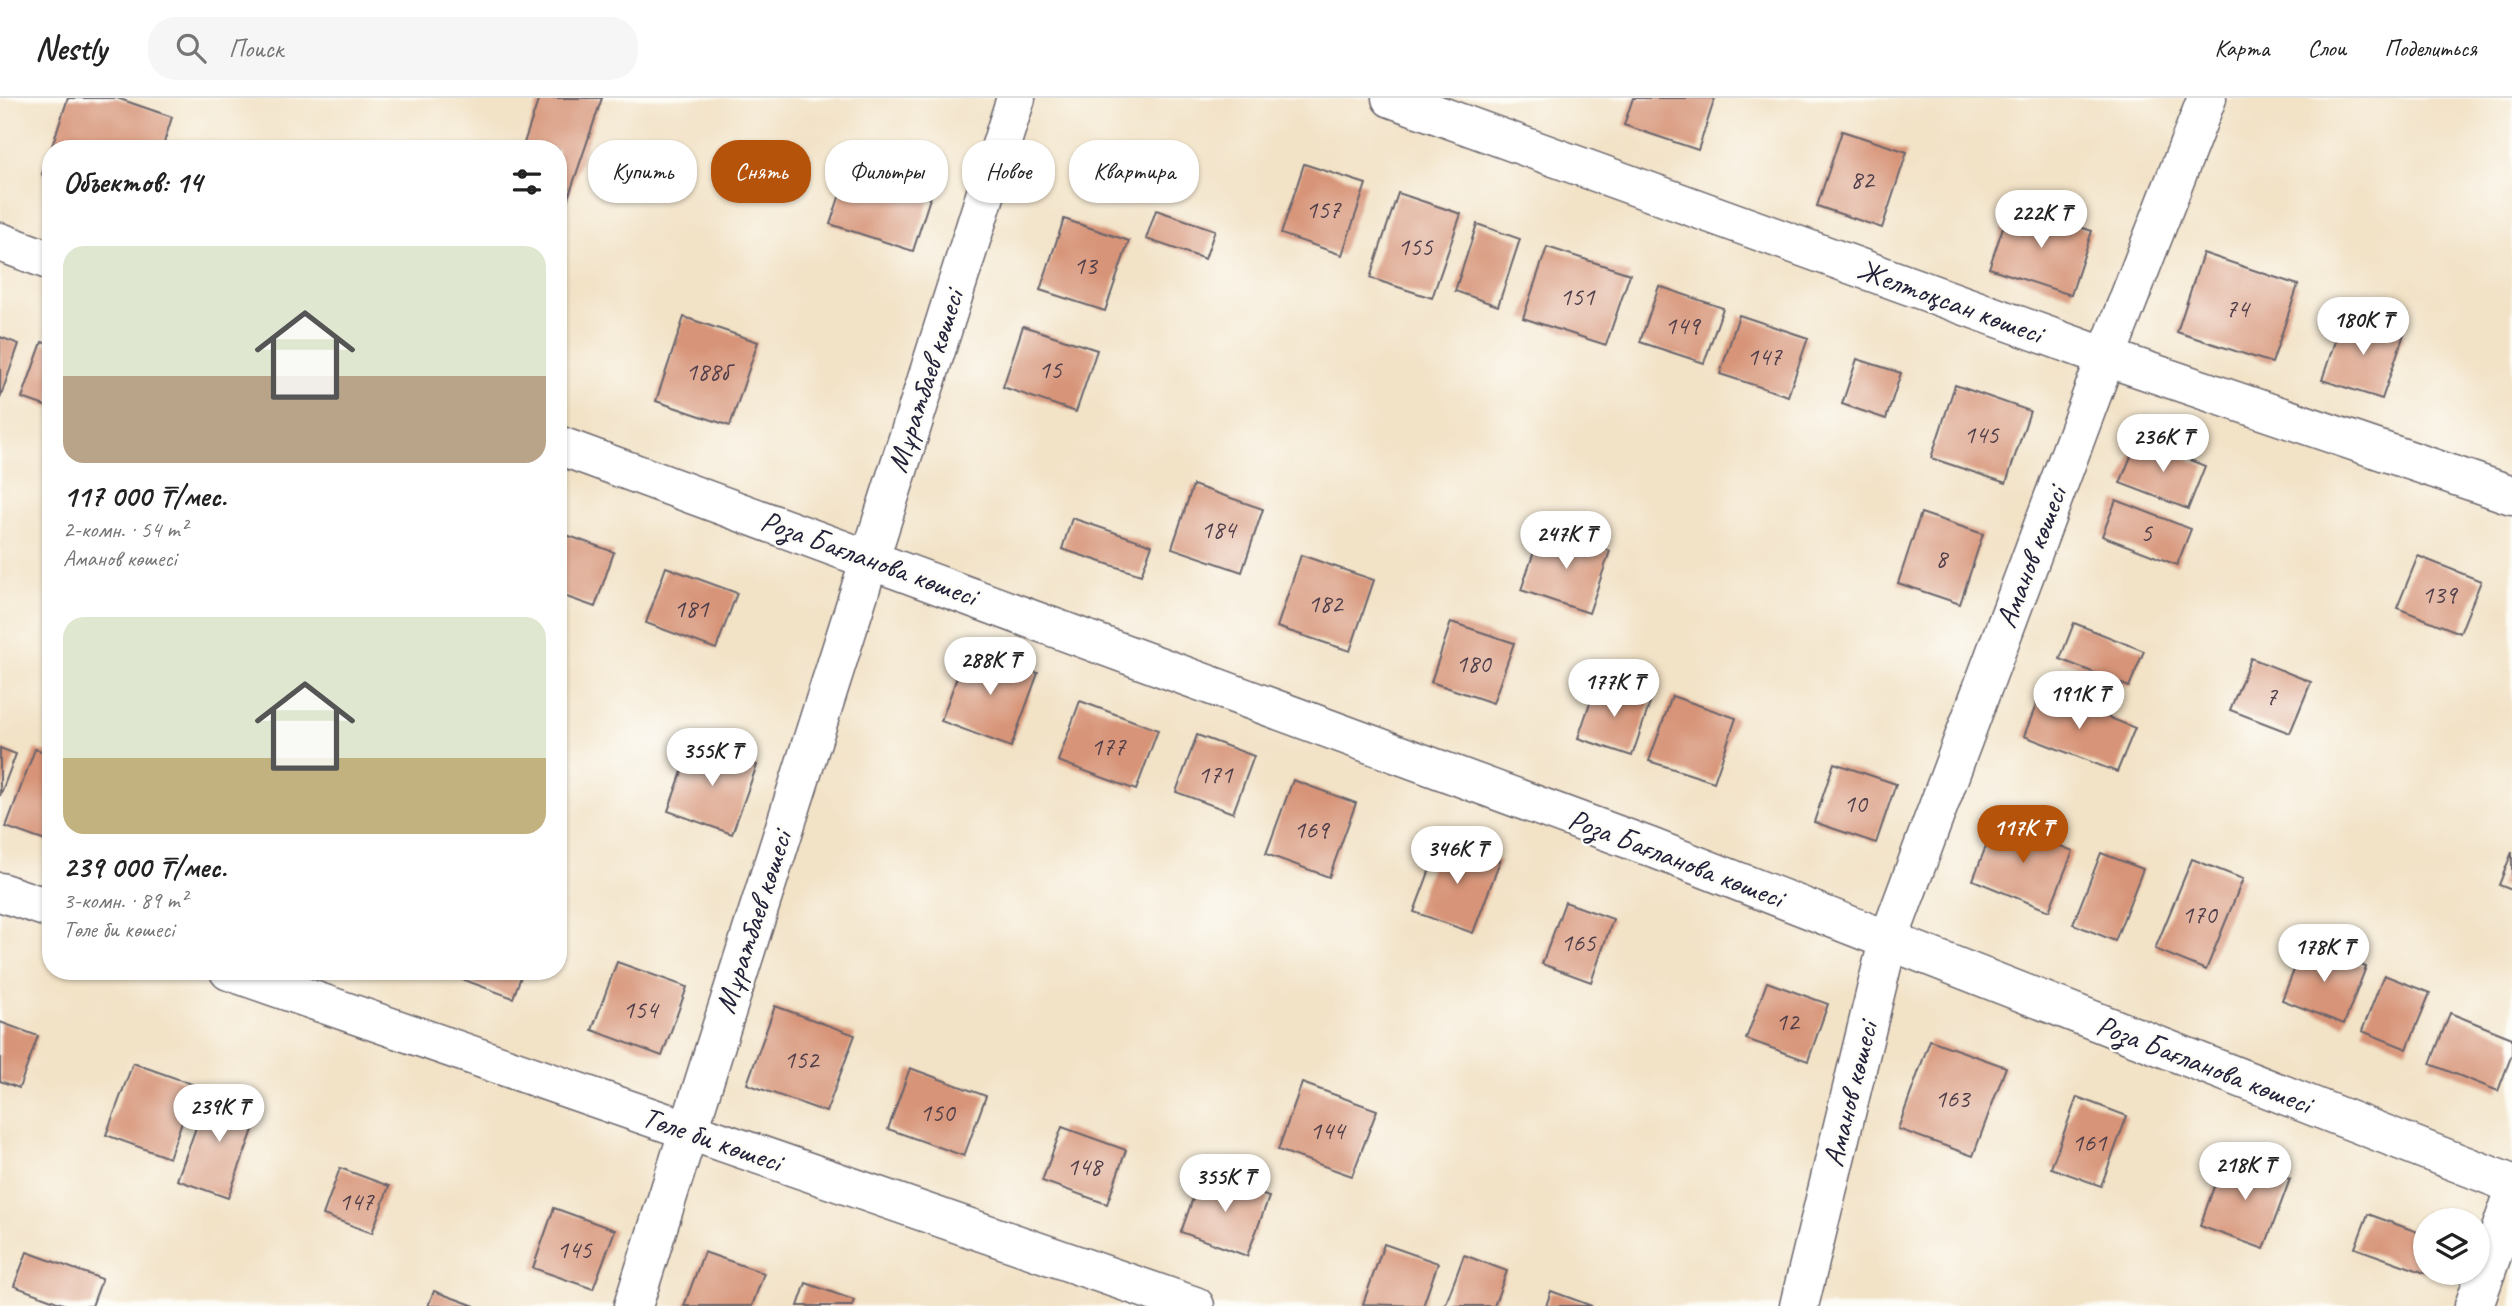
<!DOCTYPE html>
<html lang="ru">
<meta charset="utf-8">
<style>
:root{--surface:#fff;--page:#f6f6f6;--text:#222;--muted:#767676;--line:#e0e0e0;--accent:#b45309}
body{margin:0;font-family:Caveat,sans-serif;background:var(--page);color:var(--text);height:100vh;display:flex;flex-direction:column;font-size:26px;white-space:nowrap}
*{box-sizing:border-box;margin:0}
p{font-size:23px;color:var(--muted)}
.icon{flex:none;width:38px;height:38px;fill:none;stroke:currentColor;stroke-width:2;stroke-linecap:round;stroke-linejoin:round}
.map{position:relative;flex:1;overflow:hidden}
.sheet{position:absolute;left:42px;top:42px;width:525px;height:840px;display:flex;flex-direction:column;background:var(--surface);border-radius:28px;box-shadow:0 2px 5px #0004}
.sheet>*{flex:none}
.guide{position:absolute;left:588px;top:42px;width:665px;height:63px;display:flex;gap:14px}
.fabs{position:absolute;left:2413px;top:1110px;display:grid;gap:14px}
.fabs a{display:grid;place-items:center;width:77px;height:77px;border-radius:50%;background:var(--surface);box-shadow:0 2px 5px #0004;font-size:35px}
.price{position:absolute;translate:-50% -60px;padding:0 16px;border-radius:24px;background:#fff;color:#222;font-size:23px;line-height:46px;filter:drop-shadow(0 2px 4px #0008)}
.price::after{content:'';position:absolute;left:50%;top:42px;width:21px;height:16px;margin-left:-10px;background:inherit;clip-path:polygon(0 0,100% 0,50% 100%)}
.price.current{background:var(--accent);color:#fff}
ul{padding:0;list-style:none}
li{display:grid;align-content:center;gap:14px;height:371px;padding:0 21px}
li span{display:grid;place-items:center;height:217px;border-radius:21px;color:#555}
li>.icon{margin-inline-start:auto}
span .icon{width:126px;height:126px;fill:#fffc;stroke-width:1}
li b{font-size:30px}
h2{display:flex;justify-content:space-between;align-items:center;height:84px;padding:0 21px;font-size:30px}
.chip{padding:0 24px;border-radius:28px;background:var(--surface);box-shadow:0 2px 5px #0004;font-size:24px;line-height:63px}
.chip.current{background:var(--accent);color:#fff}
header{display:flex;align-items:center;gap:42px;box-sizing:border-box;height:98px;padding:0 35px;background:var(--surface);border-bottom:2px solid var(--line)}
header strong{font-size:33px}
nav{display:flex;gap:38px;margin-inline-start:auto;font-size:24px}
.search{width:490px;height:63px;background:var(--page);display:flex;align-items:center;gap:18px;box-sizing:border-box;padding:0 24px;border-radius:28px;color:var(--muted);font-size:26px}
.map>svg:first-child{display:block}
.building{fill:#d79478}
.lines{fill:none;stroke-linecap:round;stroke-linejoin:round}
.minor-casing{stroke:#6b656c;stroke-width:41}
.minor{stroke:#fff;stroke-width:38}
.labels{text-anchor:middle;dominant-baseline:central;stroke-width:5;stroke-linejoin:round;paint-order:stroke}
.number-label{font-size:26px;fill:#4f3e4a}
.street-label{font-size:30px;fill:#22223b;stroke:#fdfcf7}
</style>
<header>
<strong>Nestly</strong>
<div class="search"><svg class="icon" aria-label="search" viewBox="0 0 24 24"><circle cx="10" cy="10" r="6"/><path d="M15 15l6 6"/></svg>Поиск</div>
<nav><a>Карта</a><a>Слои</a><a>Поделиться</a></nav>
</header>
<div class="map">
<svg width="2512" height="1208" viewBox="0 0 2512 1208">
<rect width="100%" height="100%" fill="#fdfcf7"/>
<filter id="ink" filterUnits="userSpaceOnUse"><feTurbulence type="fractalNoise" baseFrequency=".0143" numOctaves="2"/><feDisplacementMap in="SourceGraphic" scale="14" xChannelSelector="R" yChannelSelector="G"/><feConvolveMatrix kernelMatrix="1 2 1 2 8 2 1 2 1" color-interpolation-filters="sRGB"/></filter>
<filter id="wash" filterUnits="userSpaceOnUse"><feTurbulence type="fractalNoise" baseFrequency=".00686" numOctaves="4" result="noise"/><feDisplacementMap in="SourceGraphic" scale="28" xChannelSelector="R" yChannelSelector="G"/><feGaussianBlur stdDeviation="1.57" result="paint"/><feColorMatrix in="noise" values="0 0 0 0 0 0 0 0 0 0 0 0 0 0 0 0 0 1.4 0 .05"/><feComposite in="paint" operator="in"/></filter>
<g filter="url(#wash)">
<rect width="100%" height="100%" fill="#f2e2c6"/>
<g id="blocks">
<g class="building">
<path d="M68,0h49l55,19 -10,32h-111z"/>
<path d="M539,0h63l-41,121 -3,-1v-69h-36z"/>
<path d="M1633,0h82l-17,52 -74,-25z"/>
<path d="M1842,33l65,21 -25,76 -65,-22z"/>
<path d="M50,52h1v27l-9,-3z"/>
<path d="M1304,66l62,20 -24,71 -61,-21z"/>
<path d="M850,67l82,27 -19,59 -83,-27z"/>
<path d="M1398,95l63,21 -29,84 -62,-20z"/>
<path d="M2011,106l81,27 -21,64 -82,-27z"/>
<path d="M1156,112l59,20 -10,29 -59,-20z"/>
<path d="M1064,121l65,22 -24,70 -65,-21z"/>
<path d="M1477,126l43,15 -22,67 -43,-15z"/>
<path d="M1547,149l83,27 -24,71 -83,-27z"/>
<path d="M2203,155l95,32 -26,78 -95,-31z"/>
<path d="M1659,188l64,22 -19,55 -64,-21z"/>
<path d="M2344,216l60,20 -22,65 -60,-19z"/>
<path d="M1739,217l69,23 -20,58 -68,-22z"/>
<path d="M684,219l74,25 -28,84 -74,-25z"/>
<path d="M1023,228l74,24 -21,62 -73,-25z"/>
<path d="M0,239l19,7 -19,54z"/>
<path d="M42,244l9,3v63l-29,-10z"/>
<path d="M1857,261l44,14 -15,46 -44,-15z"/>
<path d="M1955,287l75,26 -24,72 -75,-25z"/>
<path d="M2138,341l67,27 -17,43 -68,-26z"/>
<path d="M1193,387l70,24 -21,63 -70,-24z"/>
<path d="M2116,402l75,29 -14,36 -75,-29z"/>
<path d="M1921,415l62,21 -23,70 -62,-21z"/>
<path d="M1072,420l80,27 -11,30 -79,-26z"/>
<path d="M1542,430l68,23 -21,62 -68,-23z"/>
<path d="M558,434l56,20 -19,55 -37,-13z"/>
<path d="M1301,457l73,25 -24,71 -73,-24z"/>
<path d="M2418,458l63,25 -21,52 -63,-25z"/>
<path d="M666,469l71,26 -21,56 -70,-26z"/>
<path d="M1451,524l63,21 -21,60 -62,-21z"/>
<path d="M2074,525l70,28 -15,36 -69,-28z"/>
<path d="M968,549l70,26 -27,74 -70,-26z"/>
<path d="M2251,560l60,24 -21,51 -60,-23z"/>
<path d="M1597,584l54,18 -19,56 -54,-18z"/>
<path d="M2042,592l93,38 -18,44 -93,-36z"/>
<path d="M1672,598l64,22 -22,64 -65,-21z"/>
<path d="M1080,603l78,29 -22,60 -78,-29z"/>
<path d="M1197,637l57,21 -21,57 -57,-21z"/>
<path d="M693,643l64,24 -25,69 -64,-23z"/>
<path d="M0,650l16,6 -16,42z"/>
<path d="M35,651l16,5v89l-45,-16z"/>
<path d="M1834,665l62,21 -20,59 -62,-21z"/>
<path d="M1293,682l63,23 -27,74 -63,-23z"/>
<path d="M1996,722l77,31 -24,60 -76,-31z"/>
<path d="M1441,742l59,21 -27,72 -59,-21z"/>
<path d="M2512,754v38l-13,-5z"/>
<path d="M2101,755l42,16 -28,72 -42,-17z"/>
<path d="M2192,761l51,20 -37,91 -51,-21z"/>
<path d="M1565,804l48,17 -22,63 -49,-18z"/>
<path d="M2305,845l61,24 -22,57 -62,-24z"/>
<path d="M617,864l70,25 -25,69 -70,-26z"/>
<path d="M458,873h65l-10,27 -57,-21z"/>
<path d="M2384,877l46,18 -23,56 -45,-18z"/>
<path d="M1767,884l61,22 -20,57 -62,-22z"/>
<path d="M775,908l80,29 -29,77 -79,-28z"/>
<path d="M2450,915l62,25v16l-14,37 -68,-27z"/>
<path d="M0,924l38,14 -19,52 -19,-7z"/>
<path d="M1930,942l76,27 -33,89 -75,-27z"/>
<path d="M133,965l62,22 -26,73 -63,-23z"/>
<path d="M910,970l76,28 -22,60 -76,-27z"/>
<path d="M1302,985l75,27 -25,66 -74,-26z"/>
<path d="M210,991l51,19 -33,90 -51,-18z"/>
<path d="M2077,999l50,19 -26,70 -50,-18z"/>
<path d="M1062,1029l64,23 -19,54 -65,-23z"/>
<path d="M2225,1058l65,23 -26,70 -64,-23z"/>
<path d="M340,1070l49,18 -17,47 -49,-18z"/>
<path d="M1202,1075l67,24 -22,59 -66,-24z"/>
<path d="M554,1110l61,22 -22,59 -60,-21z"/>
<path d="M2368,1116l58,21 -1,38 -70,-25z"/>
<path d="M1384,1146l54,19 -15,43 -60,-2z"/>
<path d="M27,1154l75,27 -10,27h-24l-54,-20z"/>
<path d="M704,1154l60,21 -12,33h-68z"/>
<path d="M1464,1157l43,16 -13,35h-49z"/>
<path d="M806,1185l48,17 -2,6h-54z"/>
<path d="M434,1193l41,15h-47z"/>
<path d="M1551,1193l41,15h-46z"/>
</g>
</g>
</g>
<g filter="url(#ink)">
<use href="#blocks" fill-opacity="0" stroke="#6b656c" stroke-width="2"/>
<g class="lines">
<defs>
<g id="minor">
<path d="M1391,0l715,259 406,138"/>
<path d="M0,144l51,19"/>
<path d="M558,347l1092,402 862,337"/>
<path d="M0,794l51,17"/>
<path d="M229,873l966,335"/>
<path d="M633,1208l383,-1208"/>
<path d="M1799,1208l89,-365 218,-584 101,-259"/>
<path d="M2474,1208l38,-108"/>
</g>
</defs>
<use href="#minor" class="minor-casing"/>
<use href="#minor" class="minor"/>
</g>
</g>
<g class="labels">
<g class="number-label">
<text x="1862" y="81">82</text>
<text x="1323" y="111">157</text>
<text x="1415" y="148">155</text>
<text x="1085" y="167">13</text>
<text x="1577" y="198">151</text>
<text x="2237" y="210">74</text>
<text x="1682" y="227">149</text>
<text x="1764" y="258">147</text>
<text x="1050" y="271">15</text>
<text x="707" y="273">188б</text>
<text x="1981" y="336">145</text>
<text x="1218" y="431">184</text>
<text x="2146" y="434">5</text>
<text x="1941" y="460">8</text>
<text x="2439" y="496">139</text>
<text x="1325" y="505">182</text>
<text x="691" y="510">181</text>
<text x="1473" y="565">180</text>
<text x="2271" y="598">7</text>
<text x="1108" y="648">177</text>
<text x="1215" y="676">171</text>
<text x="1855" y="705">10</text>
<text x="1311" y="731">169</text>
<text x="2199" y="816">170</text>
<text x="1578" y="844">165</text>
<text x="640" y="911">154</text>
<text x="1787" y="923">12</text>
<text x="801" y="961">152</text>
<text x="1952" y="1000">163</text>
<text x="937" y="1014">150</text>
<text x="1327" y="1032">144</text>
<text x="2089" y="1044">161</text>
<text x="1084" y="1068">148</text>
<text x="356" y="1103">147</text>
<text x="574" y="1151">145</text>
</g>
<g class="street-label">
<text transform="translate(1950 203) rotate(20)">Желтоқсан көшесі</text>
<text transform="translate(925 283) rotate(-72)">Мұратбаев көшесі</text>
<text transform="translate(2031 459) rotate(-69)">Аманов көшесі</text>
<text transform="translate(869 460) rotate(20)">Роза Бағланова көшесі</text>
<text transform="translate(1676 760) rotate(21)">Роза Бағланова көшесі</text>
<text transform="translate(753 824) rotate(-72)">Мұратбаев көшесі</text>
<text transform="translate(2204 966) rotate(21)">Роза Бағланова көшесі</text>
<text transform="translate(1850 996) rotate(-76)">Аманов көшесі</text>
<text transform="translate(712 1041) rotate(19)">Төле би көшесі</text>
</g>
</g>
</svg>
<div class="fabs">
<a><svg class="icon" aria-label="layers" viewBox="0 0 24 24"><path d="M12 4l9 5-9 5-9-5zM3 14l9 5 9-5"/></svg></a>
</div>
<b class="price" style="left:2041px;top:152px">222K ₸</b>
<b class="price" style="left:2363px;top:259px">180K ₸</b>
<b class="price" style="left:2163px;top:376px">236K ₸</b>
<b class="price" style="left:1566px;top:473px">247K ₸</b>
<b class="price" style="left:990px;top:599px">288K ₸</b>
<b class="price" style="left:1614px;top:621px">177K ₸</b>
<b class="price" style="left:2079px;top:633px">191K ₸</b>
<b class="price" style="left:712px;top:690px">355K ₸</b>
<b class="price current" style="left:2023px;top:767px">117K ₸</b>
<b class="price" style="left:1457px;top:788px">346K ₸</b>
<b class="price" style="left:2324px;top:886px">178K ₸</b>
<b class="price" style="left:219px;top:1046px">239K ₸</b>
<b class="price" style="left:2245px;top:1104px">218K ₸</b>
<b class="price" style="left:1225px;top:1116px">355K ₸</b>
<div class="guide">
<a class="chip">Купить</a>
<a class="chip current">Снять</a>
<a class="chip">Фильтры</a>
<a class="chip">Новое</a>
<a class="chip">Квартира</a>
</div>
<section class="sheet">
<h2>Объектов: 14<svg class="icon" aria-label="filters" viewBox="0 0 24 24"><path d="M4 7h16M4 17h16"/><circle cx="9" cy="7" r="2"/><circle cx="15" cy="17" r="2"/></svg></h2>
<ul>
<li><span style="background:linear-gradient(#dfe7d0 60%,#b9a48a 0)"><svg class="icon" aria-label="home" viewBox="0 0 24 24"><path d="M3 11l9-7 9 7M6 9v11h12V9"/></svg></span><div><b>117 000 ₸/мес.</b><p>2-комн. · 54 m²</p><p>Аманов көшесі</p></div></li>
<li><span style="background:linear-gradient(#dfe7d0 65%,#c2b280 0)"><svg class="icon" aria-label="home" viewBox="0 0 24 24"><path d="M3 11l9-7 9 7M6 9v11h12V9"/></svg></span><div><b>239 000 ₸/мес.</b><p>3-комн. · 89 m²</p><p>Төле би көшесі</p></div></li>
</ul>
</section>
</div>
